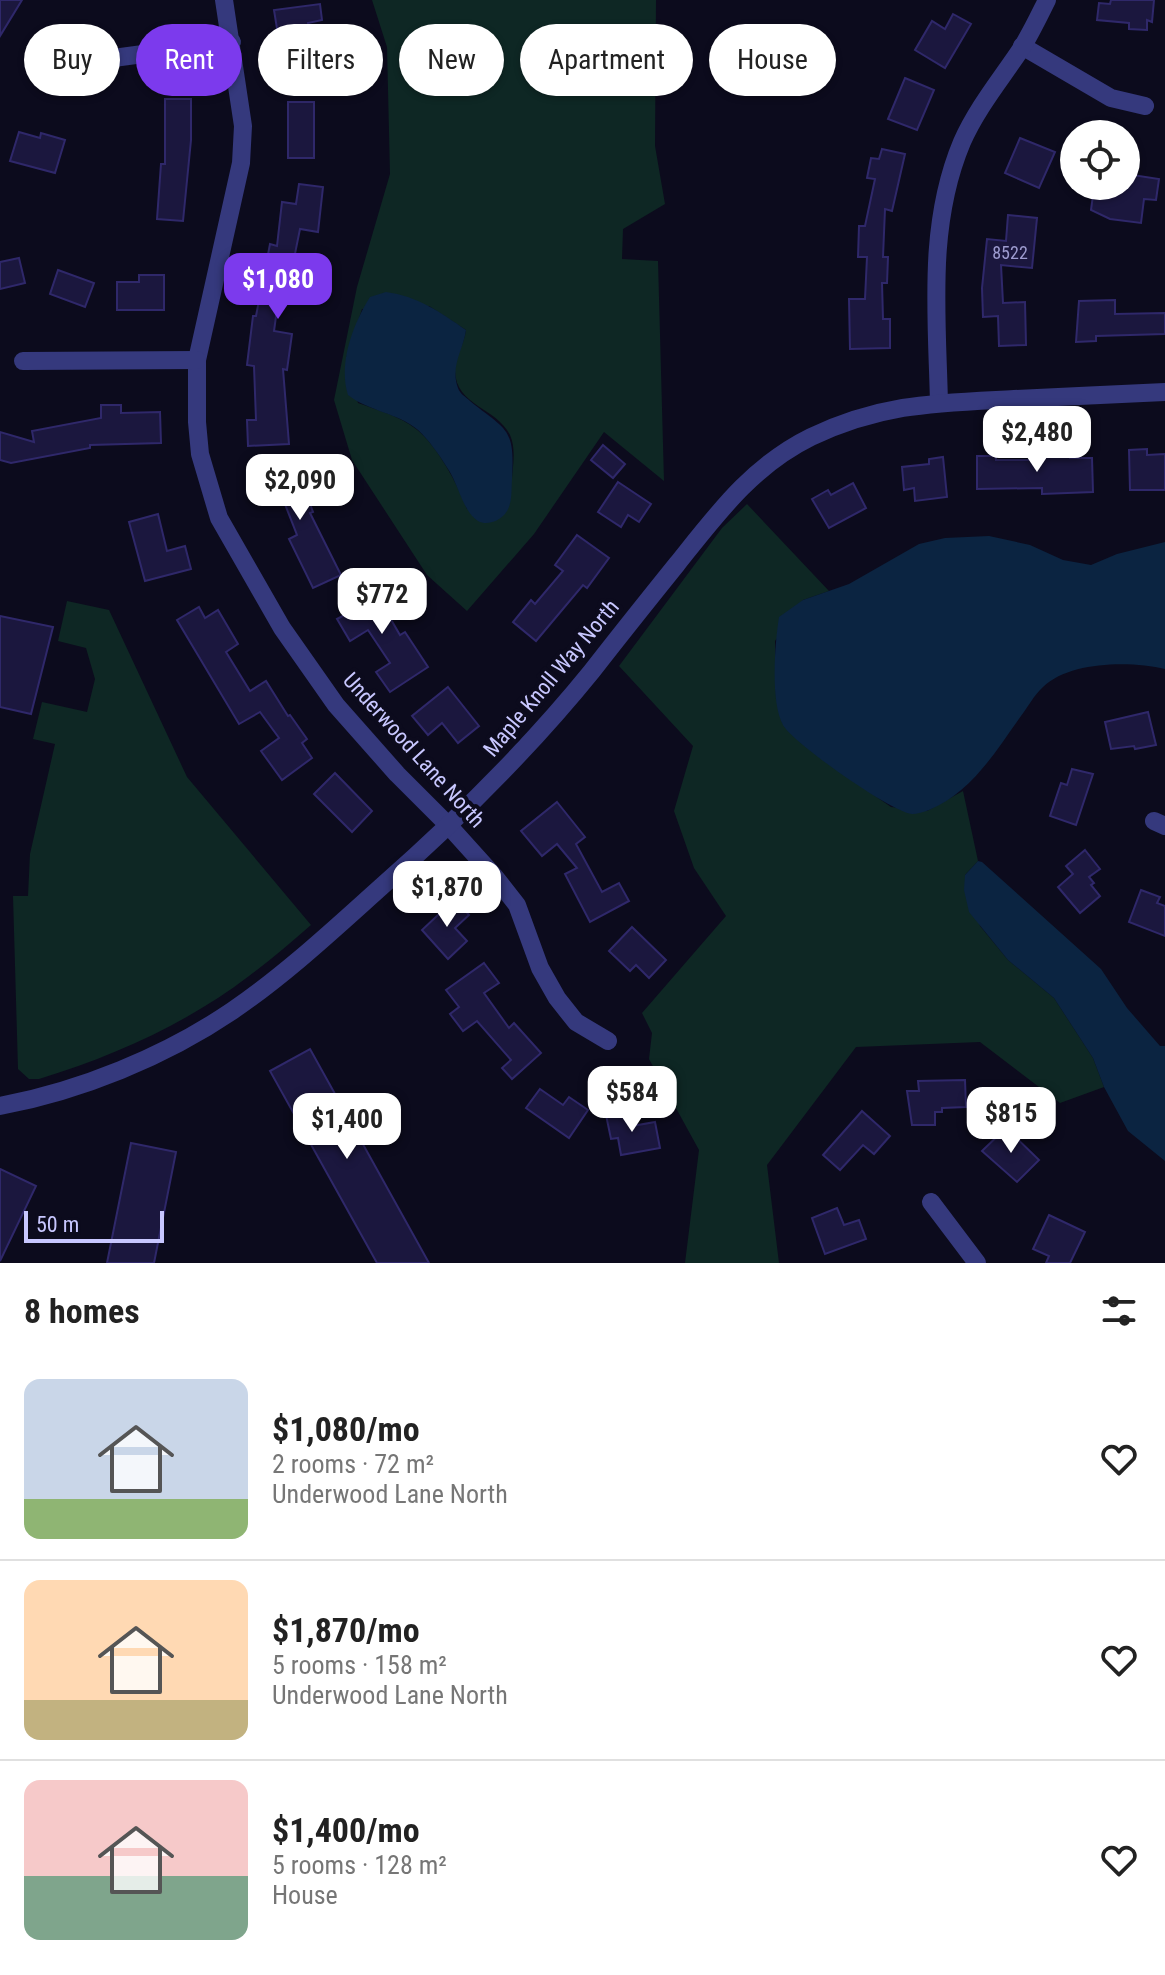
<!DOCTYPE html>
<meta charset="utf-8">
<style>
:root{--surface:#fff;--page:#f6f6f6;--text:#222;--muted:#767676;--line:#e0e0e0;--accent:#7c3aed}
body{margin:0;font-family:"Roboto Condensed",sans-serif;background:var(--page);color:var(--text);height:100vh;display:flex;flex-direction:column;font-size:30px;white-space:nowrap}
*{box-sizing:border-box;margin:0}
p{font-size:26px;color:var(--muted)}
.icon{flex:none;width:44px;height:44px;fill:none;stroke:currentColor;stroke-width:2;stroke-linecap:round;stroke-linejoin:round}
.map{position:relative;height:1263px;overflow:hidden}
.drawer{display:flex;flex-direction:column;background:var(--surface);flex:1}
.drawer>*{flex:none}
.guide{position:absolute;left:24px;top:24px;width:1118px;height:72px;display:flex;gap:16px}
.controls{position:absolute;left:1060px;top:120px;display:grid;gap:16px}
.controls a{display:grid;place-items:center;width:80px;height:80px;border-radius:50%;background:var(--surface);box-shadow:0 2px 6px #0004;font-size:40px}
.scale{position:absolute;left:24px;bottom:20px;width:140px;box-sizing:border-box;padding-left:8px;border:4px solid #c8c7ff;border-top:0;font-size:22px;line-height:28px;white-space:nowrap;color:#c8c7ff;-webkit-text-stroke:6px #0c0b1d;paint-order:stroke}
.price{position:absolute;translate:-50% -68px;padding:0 18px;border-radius:16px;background:#fff;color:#222;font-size:26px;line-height:52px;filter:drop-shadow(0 2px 4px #0008)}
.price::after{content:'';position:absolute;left:50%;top:48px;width:24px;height:18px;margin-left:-12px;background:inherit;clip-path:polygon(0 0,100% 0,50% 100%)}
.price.active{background:var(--accent);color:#fff}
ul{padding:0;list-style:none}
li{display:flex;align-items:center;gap:24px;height:200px;padding:0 24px}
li+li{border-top:2px solid var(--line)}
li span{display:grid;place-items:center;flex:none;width:224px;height:160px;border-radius:16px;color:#555}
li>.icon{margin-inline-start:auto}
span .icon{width:96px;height:96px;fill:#fffc;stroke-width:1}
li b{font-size:34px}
h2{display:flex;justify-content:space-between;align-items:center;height:96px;padding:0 24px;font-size:34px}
.pill{padding:0 28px;border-radius:36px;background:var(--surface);box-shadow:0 2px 6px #0004;font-size:28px;line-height:72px}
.pill.active{background:var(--accent);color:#fff}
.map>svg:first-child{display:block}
.green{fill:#0e2724;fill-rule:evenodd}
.water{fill:#0b2441}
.building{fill:#1b173e;stroke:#2f286a;stroke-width:2}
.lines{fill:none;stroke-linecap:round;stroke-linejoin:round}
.minor{stroke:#35397d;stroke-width:18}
.labels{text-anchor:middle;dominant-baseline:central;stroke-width:8;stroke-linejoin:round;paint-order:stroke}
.number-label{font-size:18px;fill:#9d9bcf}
.street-label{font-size:22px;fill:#c8c7ff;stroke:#0c0b1d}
</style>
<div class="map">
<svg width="1165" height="1263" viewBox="0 0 1165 1263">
<rect width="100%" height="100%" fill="#0c0b1d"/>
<g class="green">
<path d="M372,0h284l-1,146 10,58 -42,25 -1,30 36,2 6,220 -60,-49 -70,102 -67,77 -40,-36 -75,-115 -18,-60 23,-113 33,-113 -3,-127zM429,306l37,24c-2,15 -12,28 -11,41 1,35 41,36 55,64 6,13 3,30 2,43l-45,31c-9,-24 -30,-64 -51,-80 -16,-13 -39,-19 -58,-26l-12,-45 16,-49z"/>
<path d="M747,504l82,87 -26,9 -28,41 1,58 39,55 76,53 36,4 36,-20 15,70 -13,14 15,51 28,34 46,38 39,60 11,29 -44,16 -80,-61 -124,5 -89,118 12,98h-94l14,-113 -50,-91 3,-26 -10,-20 84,-97 -32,-48 -20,-57 19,-65 -74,-80 103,-138z"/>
<path d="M67,601l42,9 78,167 124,148c-20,17 -40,35 -62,51 -63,48 -135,80 -210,103h-10l-11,-10 -5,-173h15l2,-42 25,-110 -22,-5 9,-37 45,10 8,-33 -9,-31 -28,-7z"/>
</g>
<g class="water">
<path d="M386,292c31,4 54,20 80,38 -3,21 -16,36 -8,58 2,6 7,8 12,13 37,30 45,26 42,78 -1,12 1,25 -7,35 -6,7 -18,12 -27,7 -15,-9 -20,-38 -30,-52 -8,-13 -19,-29 -30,-39 -20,-17 -50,-19 -70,-35 -10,-31 5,-71 22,-98z"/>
<path d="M989,536l41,9 33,15 28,5 26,-11 48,-12v127c-34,-8 -95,-8 -122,18 -9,8 -15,20 -22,29 -26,36 -49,76 -92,94 -5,2 -12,4 -17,4 -21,-2 -119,-71 -129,-89 -13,-23 -8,-83 -4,-108l24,-17 46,-16 70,-40 26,-6z"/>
<path d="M978,861l4,1 119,107 26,39 33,38h5v115l-37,-30 -24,-44 -11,-29 -39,-60 -46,-38 -39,-48 -5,-22 1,-15z"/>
</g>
<g class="building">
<path d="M0,0h22l-22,36z"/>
<path d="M1111,0h43l-2,22 -5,-2v10l-18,-1v-6l-32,-3 2,-17 11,1z"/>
<path d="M320,4l2,16 -14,3 4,29 -22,3 -3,-21 -9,1 -4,-25z"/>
<path d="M953,14l18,10 -26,44 -30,-18 17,-29 13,8z"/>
<path d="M905,78l29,12 -17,40 -29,-11z"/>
<path d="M165,99h26v41l-8,81 -26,-2 4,-55h4z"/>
<rect x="288" y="102" width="26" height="56"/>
<path d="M19,132l21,6 1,-5 24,7 -10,33 -45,-12z"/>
<path d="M1020,138l35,14 -16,36 -34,-15z"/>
<path d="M882,149l23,5 -13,57 -7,-2 -2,48h5l-1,26h-5l1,36h7v29l-40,1 -1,-50h16l2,-42h-9l1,-31h6l10,-47 -8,-1 4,-20 8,1z"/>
<path d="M1126,174l33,5 -3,21 -12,-1 -3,24 -31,-4 -19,-9 3,-22 29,3z"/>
<path d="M299,184l24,3 -5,45 -18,-3 -15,74 -7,-1 -4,29 18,3 -5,36 -4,-1 6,75 -41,2 -1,-26h9l-2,-54 -7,-1 6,-49h3l14,-72 7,2 5,-44 14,2z"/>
<path d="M1008,215l29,3 -5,50 -31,-3 2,38 22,-1 1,43 -27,1 -1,-30 -15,1 -1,-29 5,-49 19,2z"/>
<path d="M19,258l6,25 -25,6v-27z"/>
<path d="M58,270l36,13 -9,24 -35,-13z"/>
<path d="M139,275h25v35h-47v-28h22z"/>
<path d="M1115,300v14l50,-1v21l-69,2v5l-20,1 3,-41z"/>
<path d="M101,405h20v8l39,-1 1,31 -71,2v3l-79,15 -11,-3v-28l34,10 -2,-11 69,-13z"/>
<path d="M603,445l22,19 -12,14 -22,-18z"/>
<path d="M1147,449v6l18,-1v36h-35l-1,-40z"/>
<path d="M1070,453v5h22l1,34 -51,2v-6l-65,1v-33h19v4h44v-6z"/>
<path d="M943,457l4,40 -32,4 -1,-13 -10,2 -2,-23 27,-3v-5z"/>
<path d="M293,459l20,53 -3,1 31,62 -28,13 -24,-49 8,-4 -16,-41 -15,5 -10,-26z"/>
<path d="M618,482l33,22 -12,18 -11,-7 -7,12 -23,-15z"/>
<path d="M853,483l13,25 -37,20 -17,-29 16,-9 3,5z"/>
<path d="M158,514l9,37 18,-5 6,23 -46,12 -16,-59z"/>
<path d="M577,535l32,23 -22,30 -4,-3 -47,56 -23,-19 18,-22 4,4 28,-33 -8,-6z"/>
<path d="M368,580l32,55 5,-3 23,35 -38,25 -14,-20 14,-9 -22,-33 -18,11 -13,-22 15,-8 -9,-16z"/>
<path d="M199,607l6,11 13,-8 20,34 -12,8 24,39 16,-10 22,35 2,-1 17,24 -5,4 10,15 -30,22 -21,-29 18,-13 -19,-26 -21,12 -62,-104z"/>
<path d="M0,616l53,11 -22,87 -31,-7z"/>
<path d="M448,687l31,39 -21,17 -16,-20 -14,12 -16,-19z"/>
<path d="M1148,712l8,33 -21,4 -1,-3 -23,3 -6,-27z"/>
<path d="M1072,769l21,5 -17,51 -26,-9 11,-33 6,2z"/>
<path d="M335,773l37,38 -20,21 -38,-38z"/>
<path d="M557,802l28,35 -9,7 26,48 17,-9 10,18 -39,21 -25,-48 12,-6 -20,-24 -15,12 -21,-25z"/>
<path d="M1085,850l15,19 -11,8 5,6 -3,2 9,11 -20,17 -22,-26 15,-13 -7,-8z"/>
<path d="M1141,890l19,7 -3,6 8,3v30l-36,-14z"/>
<path d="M455,899l14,16 -14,13 12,13 -19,18 -26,-29z"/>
<path d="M632,927l34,33 -17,18 -13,-13 -6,6 -21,-20z"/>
<path d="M484,963l15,20 -15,10 25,35 5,-5 27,30 -29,26 -10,-11 9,-8 -34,-39 -14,10 -13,-17 9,-7 -13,-17z"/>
<path d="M310,1049l119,214h-52l-107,-192z"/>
<path d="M965,1080l1,27 -24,1v4h-7v13h-23l-5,-34h12l-1,-10z"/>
<path d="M540,1089l23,16 6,-8 19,13 -19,28 -43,-30z"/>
<path d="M628,1110l4,16 23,-4 5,26 -39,7 -3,-17 -7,1 -5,-24z"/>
<path d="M862,1111l28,25 -16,18 -11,-9 -23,25 -17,-15z"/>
<path d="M1006,1128l33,32 -22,22 -35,-31z"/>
<path d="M131,1143l45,9 -22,111h-47z"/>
<path d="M0,1169l36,17 -36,75z"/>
<path d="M837,1208l7,17 15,-5 7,19 -41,15 -13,-36z"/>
<path d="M1049,1215l36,17 -15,31h-24l3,-7 -16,-7z"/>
</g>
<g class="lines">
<g class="minor">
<path d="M224,0l19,126 -2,37 -44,197v62l3,32 19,64 63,110 54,77 61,69 52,52 46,51 22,28 23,63 17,30 19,24 32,19"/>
<path d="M1022,46l89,52 34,8"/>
<path d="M69,64l163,-22"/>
<path d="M23,361l174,-1"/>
<path d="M939,403c-2,-88 -12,-178 23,-261 15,-34 39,-63 59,-93 10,-16 18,-33 26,-49"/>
<path d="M1154,821l11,5"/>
<path d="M0,1106c80,-15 164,-49 232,-95 53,-36 101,-81 149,-124 76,-67 147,-137 211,-216 28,-36 56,-71 85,-107 40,-50 75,-98 134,-127 72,-34 126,-34 203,-38 50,-2 101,-5 151,-7"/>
<path d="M931,1202l46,61"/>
</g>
</g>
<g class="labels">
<g class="number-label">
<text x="1010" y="252">8522</text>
</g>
<g class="street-label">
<text transform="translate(551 678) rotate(-50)">Maple Knoll Way North</text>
<text transform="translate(414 750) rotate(48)">Underwood Lane North</text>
</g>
</g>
</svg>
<div class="controls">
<a><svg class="icon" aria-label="locate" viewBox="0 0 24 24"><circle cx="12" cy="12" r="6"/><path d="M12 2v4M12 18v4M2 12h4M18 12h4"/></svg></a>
</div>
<div class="scale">50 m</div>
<b class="price active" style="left:278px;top:321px">$1,080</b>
<b class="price" style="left:1037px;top:474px">$2,480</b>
<b class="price" style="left:300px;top:522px">$2,090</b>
<b class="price" style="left:382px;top:636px">$772</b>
<b class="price" style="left:447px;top:929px">$1,870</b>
<b class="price" style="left:632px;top:1134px">$584</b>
<b class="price" style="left:1011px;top:1155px">$815</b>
<b class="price" style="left:347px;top:1161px">$1,400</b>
<div class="guide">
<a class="pill">Buy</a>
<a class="pill active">Rent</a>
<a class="pill">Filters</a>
<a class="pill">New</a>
<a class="pill">Apartment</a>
<a class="pill">House</a>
</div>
</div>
<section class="drawer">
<h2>8 homes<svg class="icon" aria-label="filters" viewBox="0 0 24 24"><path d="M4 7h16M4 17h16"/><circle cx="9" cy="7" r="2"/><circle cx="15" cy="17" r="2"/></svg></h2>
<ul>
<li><span style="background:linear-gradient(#c9d6e8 75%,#8fb573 0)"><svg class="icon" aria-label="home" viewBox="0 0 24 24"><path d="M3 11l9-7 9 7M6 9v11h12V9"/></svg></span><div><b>$1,080/mo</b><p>2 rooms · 72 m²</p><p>Underwood Lane North</p></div><svg class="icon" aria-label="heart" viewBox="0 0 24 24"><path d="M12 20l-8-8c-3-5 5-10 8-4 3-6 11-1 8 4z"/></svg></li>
<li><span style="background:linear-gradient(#ffd9b3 75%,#c2b280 0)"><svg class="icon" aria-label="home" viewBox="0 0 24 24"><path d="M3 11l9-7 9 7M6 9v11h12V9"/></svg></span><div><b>$1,870/mo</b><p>5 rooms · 158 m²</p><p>Underwood Lane North</p></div><svg class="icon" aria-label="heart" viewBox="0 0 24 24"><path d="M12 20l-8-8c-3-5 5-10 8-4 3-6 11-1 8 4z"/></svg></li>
<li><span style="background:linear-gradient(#f6c9c9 60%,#7fa58c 0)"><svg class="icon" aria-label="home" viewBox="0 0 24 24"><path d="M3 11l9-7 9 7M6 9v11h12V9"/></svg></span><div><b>$1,400/mo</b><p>5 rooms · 128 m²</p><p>House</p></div><svg class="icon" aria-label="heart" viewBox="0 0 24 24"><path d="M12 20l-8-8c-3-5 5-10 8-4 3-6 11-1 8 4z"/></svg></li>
</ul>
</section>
